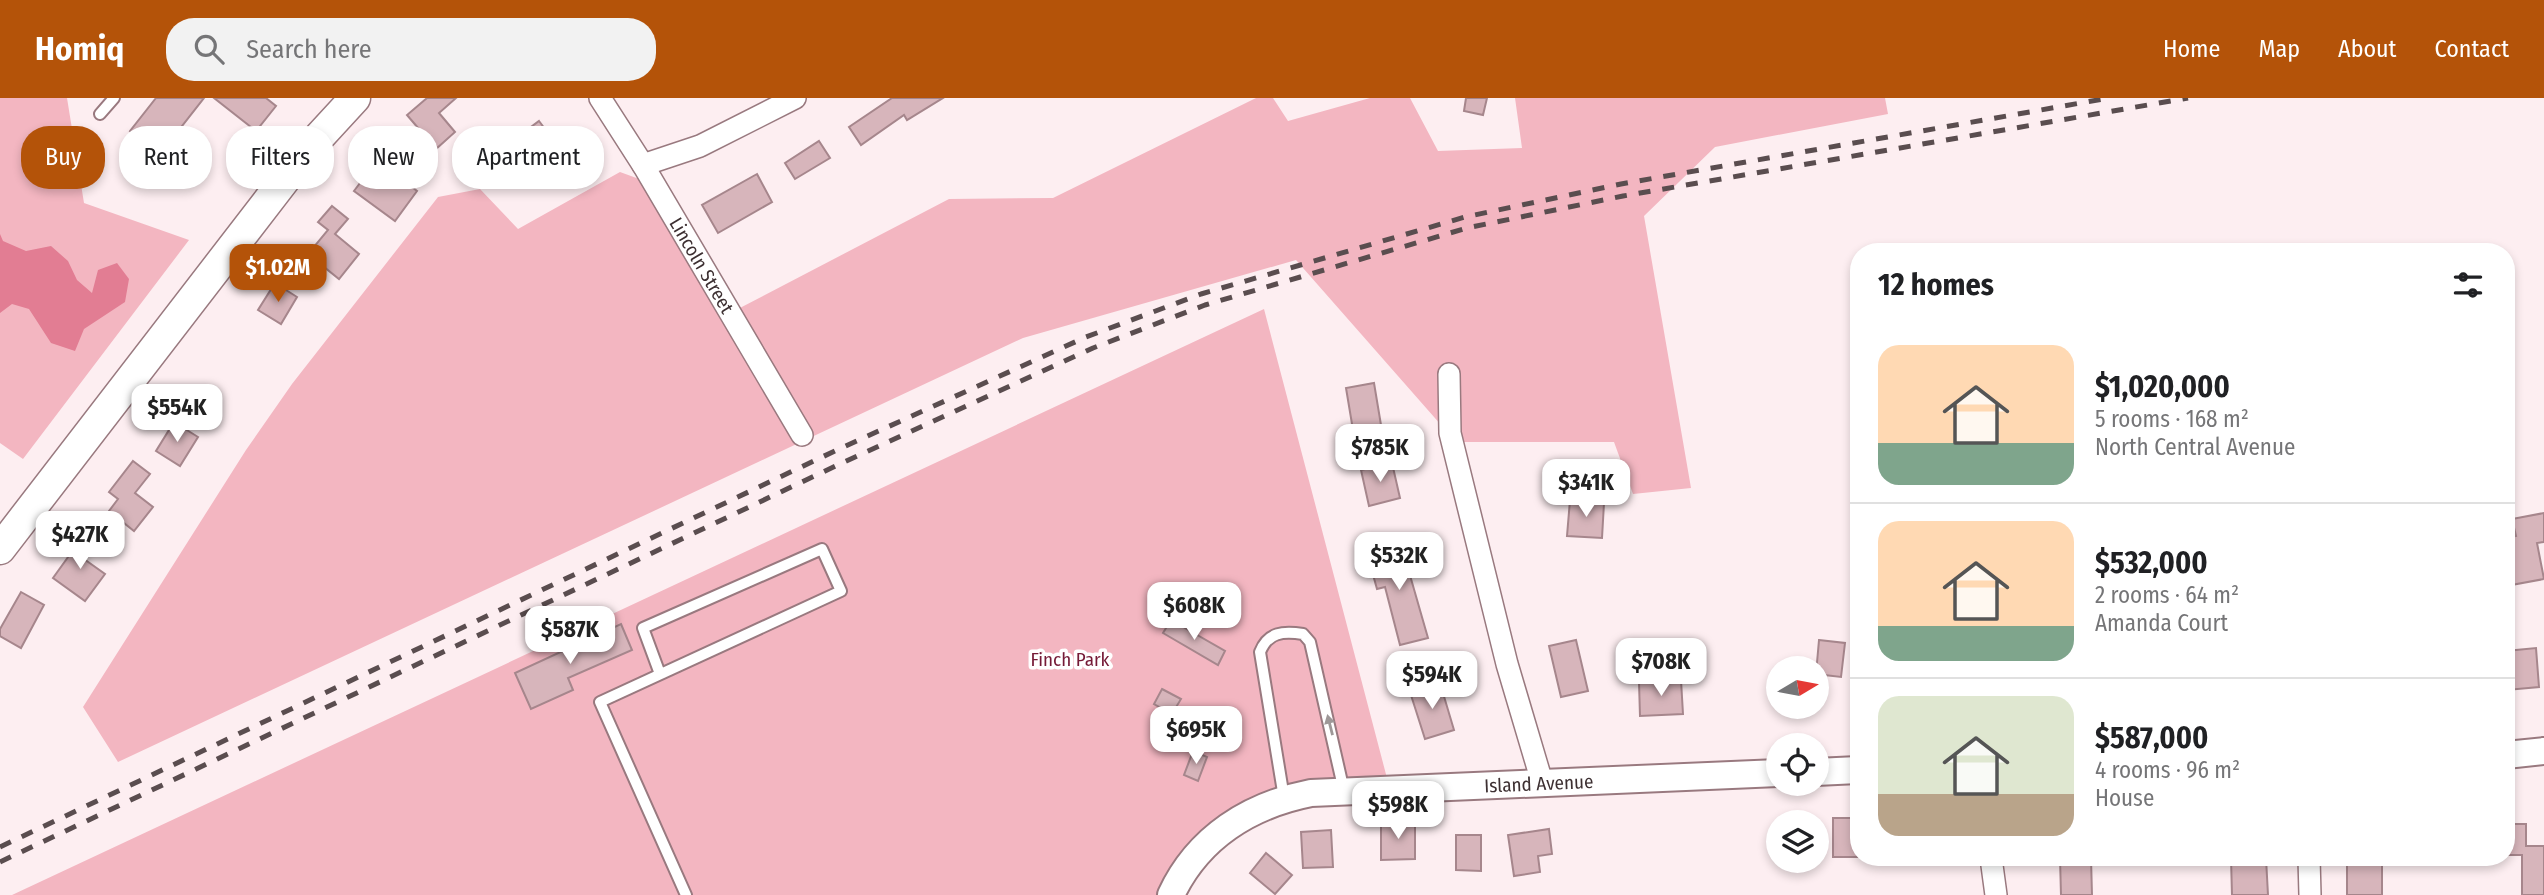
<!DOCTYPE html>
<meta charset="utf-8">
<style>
:root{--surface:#fff;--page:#f2f2f2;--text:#202124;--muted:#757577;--line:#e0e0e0;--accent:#b45309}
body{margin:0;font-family:"Fira Sans Condensed",sans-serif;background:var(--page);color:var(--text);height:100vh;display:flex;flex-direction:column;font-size:26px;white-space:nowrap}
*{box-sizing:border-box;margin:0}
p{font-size:23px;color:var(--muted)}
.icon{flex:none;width:38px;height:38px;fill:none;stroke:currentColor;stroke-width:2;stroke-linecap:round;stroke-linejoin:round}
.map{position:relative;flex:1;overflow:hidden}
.sheet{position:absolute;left:1850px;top:145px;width:665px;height:623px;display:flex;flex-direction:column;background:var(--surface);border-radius:28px;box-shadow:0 4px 10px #0003}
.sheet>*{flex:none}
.banner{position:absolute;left:21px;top:28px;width:665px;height:63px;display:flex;gap:14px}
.needle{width:46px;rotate:80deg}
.buttons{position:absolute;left:1766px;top:558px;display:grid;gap:14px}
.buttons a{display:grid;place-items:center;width:63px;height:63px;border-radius:50%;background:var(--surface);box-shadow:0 4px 10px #0003;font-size:35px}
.price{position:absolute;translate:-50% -60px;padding:0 16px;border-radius:14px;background:#fff;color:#222;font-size:23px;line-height:46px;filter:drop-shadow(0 2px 4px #0008)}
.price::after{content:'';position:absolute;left:50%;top:42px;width:21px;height:16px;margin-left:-10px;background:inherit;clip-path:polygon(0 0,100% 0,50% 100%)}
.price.active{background:var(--accent);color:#fff}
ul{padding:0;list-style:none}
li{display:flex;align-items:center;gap:21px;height:175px;padding:0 28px}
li+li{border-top:2px solid var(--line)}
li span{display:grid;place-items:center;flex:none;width:196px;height:140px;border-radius:21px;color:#555}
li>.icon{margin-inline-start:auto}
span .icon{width:84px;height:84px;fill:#fffc;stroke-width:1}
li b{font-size:30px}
h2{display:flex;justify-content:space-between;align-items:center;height:84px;padding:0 28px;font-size:30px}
.chip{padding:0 24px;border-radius:28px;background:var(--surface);box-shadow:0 4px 10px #0003;font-size:24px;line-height:63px}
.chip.active{background:var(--accent);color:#fff}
header{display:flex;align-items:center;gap:42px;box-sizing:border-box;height:98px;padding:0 35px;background:var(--accent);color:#fff}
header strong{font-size:33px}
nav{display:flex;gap:38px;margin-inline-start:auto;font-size:24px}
.search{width:490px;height:63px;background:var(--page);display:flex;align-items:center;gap:18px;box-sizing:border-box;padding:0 24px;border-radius:28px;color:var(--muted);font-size:26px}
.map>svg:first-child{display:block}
.green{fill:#f3b6c1}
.water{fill:#e27d93}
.building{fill:#d7b5bb;stroke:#a6868c;stroke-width:2}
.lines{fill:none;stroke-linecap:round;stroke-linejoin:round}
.service-casing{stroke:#99797f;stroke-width:14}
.minor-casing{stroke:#99797f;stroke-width:24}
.tertiary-casing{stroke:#99797f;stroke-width:30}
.secondary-casing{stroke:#99797f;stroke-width:33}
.service{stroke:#fff;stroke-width:10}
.minor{stroke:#fff;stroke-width:21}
.tertiary{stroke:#fff;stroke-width:26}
.secondary{stroke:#fff;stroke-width:30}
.rail{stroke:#5a4d4f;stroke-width:5;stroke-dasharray:12 12;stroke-linecap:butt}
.oneway{fill:#9e9898}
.labels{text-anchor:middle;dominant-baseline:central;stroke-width:7;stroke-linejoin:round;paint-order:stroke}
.street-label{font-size:19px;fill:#3d3032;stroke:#fff}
.park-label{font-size:19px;fill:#751a37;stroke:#fff}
</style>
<header>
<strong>Homiq</strong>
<div class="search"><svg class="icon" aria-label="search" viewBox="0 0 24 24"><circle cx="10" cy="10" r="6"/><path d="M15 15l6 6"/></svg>Search here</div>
<nav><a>Home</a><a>Map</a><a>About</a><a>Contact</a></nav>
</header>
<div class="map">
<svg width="2544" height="797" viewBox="0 0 2544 797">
<rect width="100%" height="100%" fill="#fdeef1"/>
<g class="green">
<path d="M0,0h67l17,105 105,37 -166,219 -23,-16z"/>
<path d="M1256,0h17l15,23 82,-23h40l28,53 84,-3 -7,-50h370l3,16 -173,33 -71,69 47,272 -58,6 -19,-52h-158l-160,-182 -273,78 -905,424 -35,-55 163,-257 46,-66 146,-187 42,-8 38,40 102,-57 41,15 75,123 213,-111 104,-1z"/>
<path d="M1264,211l124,473 -85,10 -103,63 -18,40h-1170z"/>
</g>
<path class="water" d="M0,136l3,7 23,10 25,-5 17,15 9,19 15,13 6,-23 19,-7 12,16 -4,23 -41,27 -9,22 -24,-8 -22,-34 -17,-5 -12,9z"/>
<g class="building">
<path d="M156,0h48l-44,56 -30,-23z"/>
<path d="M214,0h52l10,8 -20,25z"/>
<path d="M427,0h29l-17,15 16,19 -19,17 -29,-34z"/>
<path d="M892,0h51l-36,22 -3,-5 -43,30 -12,-18z"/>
<path d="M1466,0h21l-4,17 -19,-4z"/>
<path d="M539,23l30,40 -24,18 -30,-40z"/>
<path d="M376,37l26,19 -12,16 27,21 -22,30 -41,-30 18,-24 -13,-10z"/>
<path d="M819,43l11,17 -35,21 -10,-16z"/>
<path d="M757,76l15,28 -54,31 -16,-28z"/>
<path d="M332,108l16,13 -13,15 24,20 -20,25 -31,-25 20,-24 -10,-8z"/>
<path d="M275,185l22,14 -16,27 -23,-14z"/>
<path d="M1374,285l7,42 -28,5 -7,-42z"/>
<path d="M174,324l24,15 -18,29 -24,-15z"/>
<path d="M133,363l17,13 -15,19 18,14 -19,24 -25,-20 9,-12 -9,-7z"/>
<path d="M1392,365l8,35 -31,8 -8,-36z"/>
<path d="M1570,402l34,3 -2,35 -35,-2z"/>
<path d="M2544,415v29l-7,1 7,36 -38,7v-48l10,-2 -4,-17z"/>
<path d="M84,437l11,8 -11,16 21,15 -20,27 -32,-23z"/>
<path d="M1401,446l27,94 -28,7 -15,-58 -8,2 -10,-36z"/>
<path d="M21,494l23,13 -23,43 -21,-12v-7z"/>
<path d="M1171,522l54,31 -7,14 -55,-32z"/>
<path d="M621,526l11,26 -64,28 5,12 -42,19 -16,-36z"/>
<path d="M1576,542l12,51 -27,6 -12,-51z"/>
<path d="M1819,542l26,3 -4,34 -25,-3z"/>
<path d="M2536,550l3,39 -32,3 -1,-39z"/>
<path d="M1681,582l2,34 -43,2 -1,-34z"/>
<path d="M1440,585l14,47 -29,9 -15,-47z"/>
<path d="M1162,591l19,10 -9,15 -18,-10z"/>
<path d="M1193,653l14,6 -9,24 -14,-6z"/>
<rect x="1833" y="720" width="25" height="39"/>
<path d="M1381,725h34v36l-34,1z"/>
<path d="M2506,726h20v22h18v49h-22v-40h-16z"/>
<path d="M1549,731l3,25 -14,2 2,16 -26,4 -6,-41z"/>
<path d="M1331,732l2,37 -30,1 -2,-36z"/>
<path d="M1456,737h25v36l-25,-1z"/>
<path d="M1266,755l26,22 -17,19 -25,-21z"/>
<path d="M2060,760h31l1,37h-31z"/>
<path d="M2231,760h35l2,37h-36z"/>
<rect x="2347" y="760" width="35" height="37"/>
</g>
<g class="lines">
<defs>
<g id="service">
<path d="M100,16l14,-16"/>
<path d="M660,576l-17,-46 179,-79 19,42 -241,111 86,193"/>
<path d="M1284,700l-24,-146c8,-20 23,-21 43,-18l7,8 34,149"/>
</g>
<g id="minor">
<path id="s1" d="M600,0l43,67 159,270"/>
<path d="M643,67l57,-19 95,-48"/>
<path d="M1449,276l1,59 57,231 35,118"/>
<path d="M1991,760l5,37"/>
<path d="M2309,760l1,37"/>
</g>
<g id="tertiary">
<path d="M2506,657l38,-4"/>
<path d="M1816,674l42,-2"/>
<path id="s2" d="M1171,797c27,-58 79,-90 140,-102l467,-20"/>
</g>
<path id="secondary" d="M0,451l309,-401 46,-50"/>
</defs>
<use href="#service" class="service-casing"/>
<use href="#minor" class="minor-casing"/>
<use href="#tertiary" class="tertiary-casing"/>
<use href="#secondary" class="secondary-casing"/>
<use href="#service" class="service"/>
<use href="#minor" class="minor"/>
<use href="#tertiary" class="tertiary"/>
<use href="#secondary" class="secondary"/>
<g class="rail">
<path d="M0,749l839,-398 247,-112 115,-43 264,-77 156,-33 488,-86"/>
<path d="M0,764l844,-400 249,-114 112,-43 262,-77 156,-32 565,-98"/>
</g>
</g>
<defs><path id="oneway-solid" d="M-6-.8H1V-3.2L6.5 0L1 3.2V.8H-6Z" transform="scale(1.75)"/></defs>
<use class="oneway" href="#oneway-solid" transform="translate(1330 627) rotate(-104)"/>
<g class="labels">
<g class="street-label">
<text stroke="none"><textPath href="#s1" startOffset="196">Lincoln Street</textPath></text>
<text stroke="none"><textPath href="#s2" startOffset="408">Island Avenue</textPath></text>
</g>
<g class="park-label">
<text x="1070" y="561">Finch Park</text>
</g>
</g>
</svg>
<div class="buttons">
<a><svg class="needle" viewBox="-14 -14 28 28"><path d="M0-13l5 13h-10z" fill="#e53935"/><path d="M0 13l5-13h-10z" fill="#757577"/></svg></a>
<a><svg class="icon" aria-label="locate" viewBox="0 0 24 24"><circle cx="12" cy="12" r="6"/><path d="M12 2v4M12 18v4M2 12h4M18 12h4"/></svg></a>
<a><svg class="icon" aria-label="layers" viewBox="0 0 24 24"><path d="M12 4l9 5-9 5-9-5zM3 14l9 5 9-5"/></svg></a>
</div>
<b class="price active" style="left:278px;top:206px">$1.02M</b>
<b class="price" style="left:177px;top:346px">$554K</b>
<b class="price" style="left:1380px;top:386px">$785K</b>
<b class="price" style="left:1586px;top:421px">$341K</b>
<b class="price" style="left:80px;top:473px">$427K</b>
<b class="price" style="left:1399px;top:494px">$532K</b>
<b class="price" style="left:1194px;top:544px">$608K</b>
<b class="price" style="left:570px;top:568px">$587K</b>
<b class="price" style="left:1661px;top:600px">$708K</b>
<b class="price" style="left:1432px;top:613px">$594K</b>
<b class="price" style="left:1196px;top:668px">$695K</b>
<b class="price" style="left:1398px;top:743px">$598K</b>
<div class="banner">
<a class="chip active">Buy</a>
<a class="chip">Rent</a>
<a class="chip">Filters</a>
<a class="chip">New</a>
<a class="chip">Apartment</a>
</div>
<section class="sheet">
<h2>12 homes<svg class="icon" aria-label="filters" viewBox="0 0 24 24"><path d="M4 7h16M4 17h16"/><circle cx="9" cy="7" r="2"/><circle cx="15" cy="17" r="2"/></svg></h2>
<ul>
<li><span style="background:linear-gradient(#ffd9b3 70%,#7fa58c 0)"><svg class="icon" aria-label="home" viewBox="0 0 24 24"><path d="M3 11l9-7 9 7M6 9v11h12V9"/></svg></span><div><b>$1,020,000</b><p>5 rooms · 168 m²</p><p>North Central Avenue</p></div></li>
<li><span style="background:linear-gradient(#ffd9b3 75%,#7fa58c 0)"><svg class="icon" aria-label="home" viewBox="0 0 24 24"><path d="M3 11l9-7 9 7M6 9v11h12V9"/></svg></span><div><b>$532,000</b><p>2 rooms · 64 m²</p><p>Amanda Court</p></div></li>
<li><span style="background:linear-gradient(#dfe7d0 70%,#b9a48a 0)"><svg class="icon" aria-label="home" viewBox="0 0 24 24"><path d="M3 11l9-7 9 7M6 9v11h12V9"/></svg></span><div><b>$587,000</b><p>4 rooms · 96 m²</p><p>House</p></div></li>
</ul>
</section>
</div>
